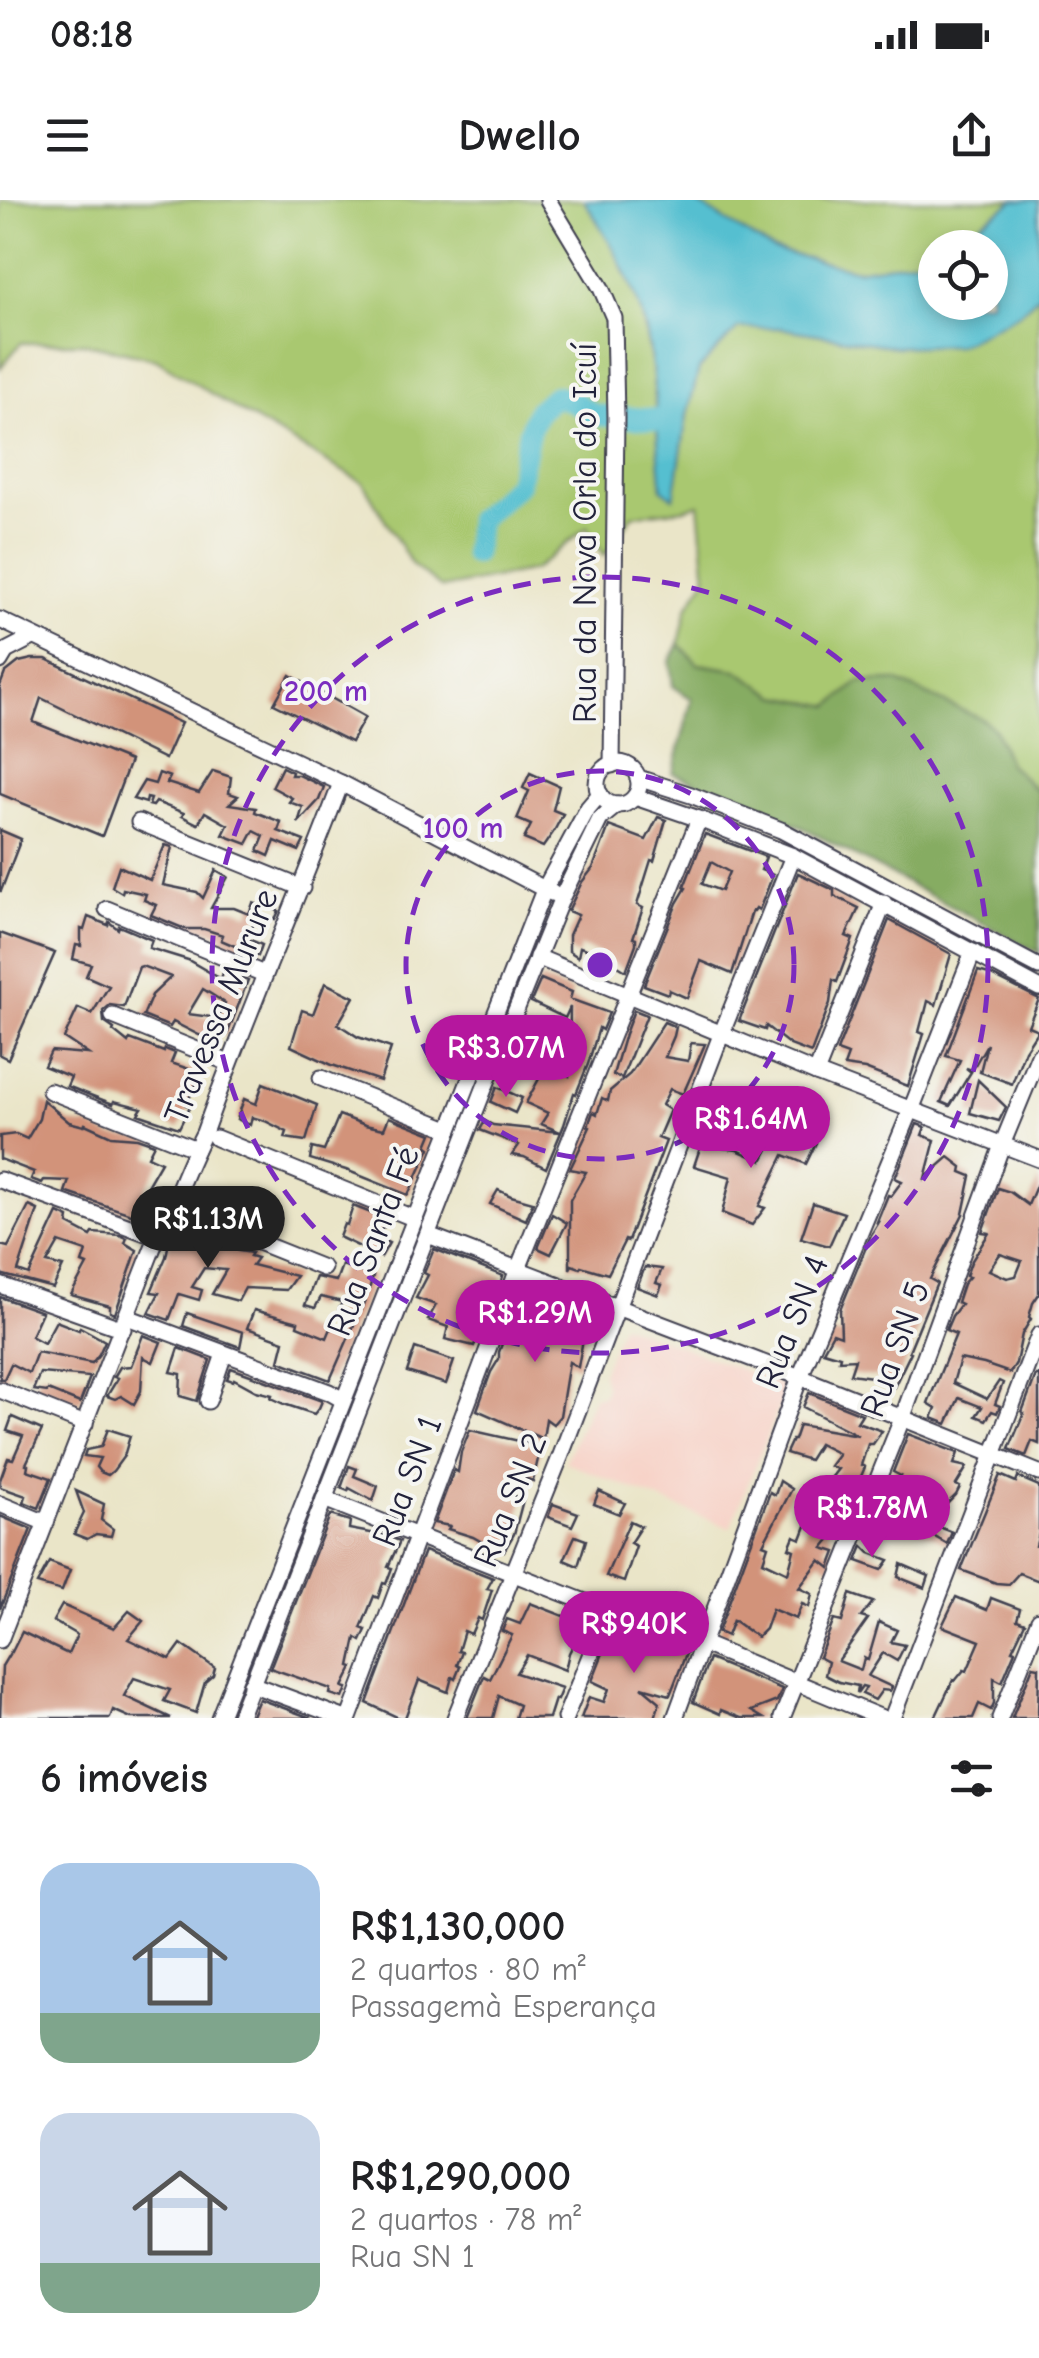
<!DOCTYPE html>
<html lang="pt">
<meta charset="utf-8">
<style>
:root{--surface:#fff;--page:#f6f6f6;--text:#202124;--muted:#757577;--accent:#b5179e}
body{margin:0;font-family:"Comic Neue",sans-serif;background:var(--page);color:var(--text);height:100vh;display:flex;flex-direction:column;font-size:38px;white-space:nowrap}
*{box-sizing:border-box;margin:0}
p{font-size:32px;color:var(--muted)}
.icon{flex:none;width:55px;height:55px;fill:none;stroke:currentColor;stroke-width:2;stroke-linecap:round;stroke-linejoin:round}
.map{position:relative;height:1518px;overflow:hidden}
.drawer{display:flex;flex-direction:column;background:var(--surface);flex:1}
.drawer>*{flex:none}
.fabs{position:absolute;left:918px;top:30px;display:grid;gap:20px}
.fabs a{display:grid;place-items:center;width:90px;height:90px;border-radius:50%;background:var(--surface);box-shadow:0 5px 15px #0003;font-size:50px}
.price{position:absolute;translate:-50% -85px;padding:0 22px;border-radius:35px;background:var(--accent);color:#fff;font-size:32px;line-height:65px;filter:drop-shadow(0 2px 5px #0008)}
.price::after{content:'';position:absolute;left:50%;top:60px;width:30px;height:22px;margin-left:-15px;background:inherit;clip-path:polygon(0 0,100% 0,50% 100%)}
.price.selected{background:#222;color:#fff}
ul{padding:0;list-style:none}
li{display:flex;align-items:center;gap:30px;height:250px;padding:0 40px}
li span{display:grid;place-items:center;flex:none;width:280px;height:200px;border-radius:30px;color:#555}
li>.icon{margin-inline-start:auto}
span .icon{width:120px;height:120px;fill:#fffc;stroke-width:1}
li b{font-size:42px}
h2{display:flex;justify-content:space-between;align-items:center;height:120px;padding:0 40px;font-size:42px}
.status{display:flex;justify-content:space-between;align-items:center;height:70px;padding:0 50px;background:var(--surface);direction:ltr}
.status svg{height:28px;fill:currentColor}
header{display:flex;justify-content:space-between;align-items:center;height:130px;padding:0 40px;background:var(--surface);font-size:45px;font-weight:600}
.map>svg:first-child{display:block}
.built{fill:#f7d1c6}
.green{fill:#a9c86f;stroke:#667555;stroke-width:2.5}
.forest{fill:#86ac62;stroke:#54674e;stroke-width:2.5}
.water{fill:#54bfd0;stroke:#3b7086;stroke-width:2.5}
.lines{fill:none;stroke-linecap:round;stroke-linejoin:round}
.river{stroke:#54bfd0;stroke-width:22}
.building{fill:#d2937a;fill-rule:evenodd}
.minor-casing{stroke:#403f50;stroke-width:19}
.minor{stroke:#fff;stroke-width:15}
.ring{fill:none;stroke:#7b2cbf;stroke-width:5;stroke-dasharray:18 12}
.labels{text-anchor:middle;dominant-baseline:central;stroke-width:8;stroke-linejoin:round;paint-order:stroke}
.street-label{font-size:35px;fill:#22223b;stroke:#f6f6f2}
.centre{fill:#7b2cbf;stroke:#f6f6f2;stroke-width:5}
.ring-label{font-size:30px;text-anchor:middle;font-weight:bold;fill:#7b2cbf;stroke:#f6f6f2;stroke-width:8;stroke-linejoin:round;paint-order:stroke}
</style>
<div class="status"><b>08:18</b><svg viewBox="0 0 49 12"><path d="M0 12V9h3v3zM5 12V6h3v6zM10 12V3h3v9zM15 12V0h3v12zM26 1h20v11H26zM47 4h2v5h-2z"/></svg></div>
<header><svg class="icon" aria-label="menu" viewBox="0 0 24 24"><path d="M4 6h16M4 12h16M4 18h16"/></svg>Dwello<svg class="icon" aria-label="share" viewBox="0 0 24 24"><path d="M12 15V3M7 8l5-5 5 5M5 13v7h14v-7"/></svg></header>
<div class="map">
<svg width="1039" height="1518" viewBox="0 0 1039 1518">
<rect width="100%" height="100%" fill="#f6f6f2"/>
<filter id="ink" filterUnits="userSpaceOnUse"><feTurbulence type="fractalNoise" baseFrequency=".01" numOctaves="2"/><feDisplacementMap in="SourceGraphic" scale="20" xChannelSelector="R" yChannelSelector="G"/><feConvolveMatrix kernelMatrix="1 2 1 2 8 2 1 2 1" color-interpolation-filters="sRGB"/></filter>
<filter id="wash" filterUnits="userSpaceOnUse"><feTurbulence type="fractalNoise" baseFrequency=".0048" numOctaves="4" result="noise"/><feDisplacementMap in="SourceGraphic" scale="40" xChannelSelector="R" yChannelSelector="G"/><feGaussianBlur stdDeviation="2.25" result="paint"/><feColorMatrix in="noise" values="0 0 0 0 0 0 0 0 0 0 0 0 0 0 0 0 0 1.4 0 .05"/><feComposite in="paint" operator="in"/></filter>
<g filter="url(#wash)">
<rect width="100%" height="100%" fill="#eae5c8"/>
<path class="built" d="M622,1124l165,63 -57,141 -165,-66 29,-66h9l3,-8 -4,-15z"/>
<g class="green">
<path d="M0,0h584l27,42 29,64 12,60 10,123 12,8 13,-82 12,-46 39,-42 41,1 116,19 123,-33 21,-19v498l-30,-29 -14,-34 -136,-48 -28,24 -54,-10 -41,-26 -38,-6 -19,-20 8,-36 19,-29 -7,-75 -14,5 -52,6 -29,41 -17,-29 -53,43 -92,18 -30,-23 -49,-82 -137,-80 -70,-44 -72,-16h-63l-21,25z"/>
<path d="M692,0h323l-69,47 -11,1v7l-5,3 -73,12 -84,-20z"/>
</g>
<path class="forest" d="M679,444l19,20 38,6 41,26 53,10 29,-24 37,-1 88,39 11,10 14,34 30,29v160l-238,-126 -128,-54 19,-74 -19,-13 -3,-24z"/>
<path class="water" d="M584,0h108l81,50 84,20 72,-12 6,-3v47h55v-54l-44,-1 69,-47h24v95l-21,19 -60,31 -63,2 -116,-19h-41l-39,41 -12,46 -13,83 -12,-9c-7,-56 -4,-134 -24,-186 -13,-37 -33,-70 -54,-103z"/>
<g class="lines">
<path class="river" d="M474,354l4,-34 40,-36 11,-52 8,-21 18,-15 19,6 21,13 65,5 12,-10 2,-9"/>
</g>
<g id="blocks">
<g class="building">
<path d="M32,459h14l135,64 -16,36 -124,-61 -8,24 97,39 -28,75 -102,-42v-108l5,-13 14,-11z"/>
<path d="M290,475l75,42 -14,25 -77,-38z"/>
<path d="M282,567l10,5 -1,3h8l25,12 -5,13 -21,23 5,-16 -14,-5 3,-4 -20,-11z"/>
<path d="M213,571l18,6 -2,16 9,3 -9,8 27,4 -1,4 26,10 -3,9 26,10 -5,10 -24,-10 -6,15 -11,-5 6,-15 -10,-5 -7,13 -24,-9 5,-10 -23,-13 -7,12 -16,-8 2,-3 -28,-11 -3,4 -4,-1 2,-6 -4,-1 -1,5 -13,-4 11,-18 11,3 4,-11 11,4 -3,6 32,10z"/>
<path d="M530,573l29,13 -6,24 10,4 -9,17 -11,16 -19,-8 7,-14 -14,-6 12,-28 -6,-3z"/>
<path d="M658,617l8,3 -12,41 -3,-1 -14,45 6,3 -10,30 3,1v5l-10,27 -31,-19 -15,-5 -2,10 -9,-6v-16l9,-20 -10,-4 14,-29 11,-14 16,-42 37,14z"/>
<path d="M0,630l21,9 -20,52h-1z"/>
<path d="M705,634l61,23 -5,13 12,5 -14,35 -3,-2 -2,3h-2l-20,63 -31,-13 -14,37 -18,-8 -1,4 -24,-9 33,-82 9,-15 -2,-1zM711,662l18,10 -8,19 -19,-7z"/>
<path d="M165,645l7,2 -9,38 34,7 6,6 13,-28 12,7 -17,31h23l15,6 4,-11 26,8 -4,8 -16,-4 -13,23 16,7 -4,11 -37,-16 2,-5 -19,-6h-19l-34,-14 5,-10 -12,-5 2,-6 -23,-5 -1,4 -10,-6 7,-21 31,14z"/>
<path d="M798,673l36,17v6l25,12 -13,28 7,3 -16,43 -4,-2 -3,23 -19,50 -21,-8 -24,-19 -1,4 -26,-9z"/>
<path d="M88,717l20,8 1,-3 9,7 1,-3 33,14 -3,8 39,12 33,19 3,-9 24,10 -21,55 -17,-4 -3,6 -8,-2 -26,-13 -3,5 -27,-11 9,-21 19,-18 -29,-11 -3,1 -15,40 -14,-2 -7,6 1,11 10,7 -1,2 15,12 2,-4 34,13 1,-3 10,4 -4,10 30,10 -15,32 4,1 -11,22 -41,-14 4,-6 -28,-7 -1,3 -46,-18 4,-9 -27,-11 7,-15 37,3 -24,-16 14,-30 14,6 17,-28 -23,-10 5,-12 -18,-5 3,-14 5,1v-17l3,1zM203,789l22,14 -7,15 -30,-4z"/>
<path d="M889,720l62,34 -15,51 -8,-4 -3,12h-1l-5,19 5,2 -16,52 -43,-17 -21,-3 4,-11 -11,-4z"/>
<path d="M0,733l55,20 -47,106 -8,-4z"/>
<path d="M978,771l11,3 50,25 -11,27 10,4 -13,20 -13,34 -32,-12 7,-28 -15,26 -6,-2 5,4 -21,34 -9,-4 19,-42 -14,-4z"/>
<path d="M541,779l31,13 -2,7 39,14 -7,17 -3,-2 -11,36 -12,30 -2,-1 -10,32 -18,43 -22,-11 -12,-2 7,-10 -39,-15 5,-9 8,4 67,7 -19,-8 7,-11 -22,-10 21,-39 22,12 1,-69 -5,11 -34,-16z"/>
<path d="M325,783l29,14 -16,27 20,13 33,11 -11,33 -48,-16 -41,-19 11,-36 11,4z"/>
<path d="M634,810l13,5 -25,63 -9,-3 12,-41z"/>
<path d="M664,822l12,5 -2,9 -9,21 23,4 3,-18 14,1 -22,50 -13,-5 -8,16 8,5 -12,28 8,3 -38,100 -3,-1 -17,34 -27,-8 -1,2 -8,-3 -2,4v-69l16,-28 -16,-3 20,-42 -2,-1 5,-14 4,2 5,-16 6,3 2,-10 20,-17z"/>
<path d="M521,827l32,16 -7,20 -31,-11z"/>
<path d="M978,880l28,27 -7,14 -29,-8z"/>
<path d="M263,883l54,22 -11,36 -21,-3 2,-6 -22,-11 -13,-4 -2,8 -13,-6 7,-20 12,5z"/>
<path d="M497,887l25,11 -7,15 -24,-11z"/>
<path d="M43,900l26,22 15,4 1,-2 26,12 26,2 17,6 -6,12 13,6 -17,29 10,6 -11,21 -78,-26 4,-11 -25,-1 -2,3 -11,-4 3,-7 -34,-13v-23l16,-2 11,5 12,-20z"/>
<path d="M339,915l26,10 19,4 5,-12 43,17 -5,12 3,2 -22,47 -62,-25 -36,-11 2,-11 12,3z"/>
<path d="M917,924l8,3 -3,8 13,5 -10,38 24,-21 13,10 -1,5 10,4 -8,38 -33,65 7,4 -28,68 2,1 -17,35 -16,-5 2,-4 -30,-4 5,-15 -16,1 1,-4 -17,-5 10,-18 8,3 -1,-26 31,-75 8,-13h-2l11,-27 3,1 11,-15 -7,-3z"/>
<path d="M779,928l37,15 -10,21 -22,-9 -25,51 6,2 -13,17 -30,-12 9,-36 -37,-11 9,-27 20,9 14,2 25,11z"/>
<path d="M1039,979v115l-6,9 -4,14 2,2 -9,15 -6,29 -6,10 -26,-9 -24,-5 -7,24 34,16 12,-18 4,2 -8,21 5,2 -3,7 -5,-2 -6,9 -10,-4 6,-9 -23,-9 -12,26 -15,-6 4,-10 -8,-5 28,-69 -10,-4 6,-14 9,-12 -4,-2 6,-18 6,-7 -3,-1 5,-14 18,-29 -7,-1 16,-44 12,4 18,13zM1000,1054l22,7 -6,15 -9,2 -18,-8z"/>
<path d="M498,990l13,6 22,6 -7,18 -36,-16z"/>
<path d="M813,1003l31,10 -15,33 -28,-8z"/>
<path d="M29,1006l9,4 -20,61 11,4 29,-62 11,5 -1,6 23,12 2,-3 27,2 7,3 -2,5 12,7 -22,64 -5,-2v-6l-39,-11 16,-30 -5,-2 4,-12 -27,-9 -12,21 16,4 -10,21 -53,-14v-29l8,2z"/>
<path d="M353,1006l38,15 -17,15 15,7 -8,14 -42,-20 5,-13 3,1z"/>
<path d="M552,1014l15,9 -16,31 -13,-6z"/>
<path d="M178,1022l20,8 -9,10 32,1 20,6 -2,4 13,2 -2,3 7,2 -5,7 44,11 -10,14 -41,-2 -7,13 -26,-7 14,-24 -22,-2 -12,19 10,3 -3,10 -20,-6 -10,26 -20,-7 10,-20 -8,-1 15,-35 4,-20z"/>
<path d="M434,1049l69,27 -18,50 -2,-1 -9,21 -29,-7 3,-12 -20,-7 8,-15 -20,-7 12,-23 -4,-2z"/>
<path d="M342,1065l31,11 -5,17 -38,87 -51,-19 5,-20 -37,-13 7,-18 44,12 -1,4 30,12 15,-36 -21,-5 -6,11 -10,-3 11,-28 20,4z"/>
<path d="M645,1067l17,2 -6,14 6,2 -4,10 -21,-8z"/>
<path d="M530,1093l27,3 -15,30 26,5 1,-30 32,12 -8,18 -8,-3 -7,39 -9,-5 -9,54 -7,8 -7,-5 -3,20 -66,-29 14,-38 8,-13v-7l13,-35z"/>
<path d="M0,1097l42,15 -11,24 13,7 12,-22 23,9 1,-3 25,14 -6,13 -7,9 -55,-11 -8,21 -18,-9 -7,15h-4z"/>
<path d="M187,1113l56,19 -3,15 -57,-21z"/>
<path d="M143,1135l18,7 -8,20 -10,-5 -2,34 -7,13 -13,-8 -6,3 -8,-3 11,-18 -4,-1 6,-10 11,-1z"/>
<path d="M179,1148l31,12 -13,41 -17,-5 1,-22 -10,-2z"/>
<path d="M415,1148l39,13 -8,23 -39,-12z"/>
<path d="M231,1168l91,33 -3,7 -5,6 -30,-10 -13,-6 1,-3 -16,-4 -22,-12 -1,2 -6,-2z"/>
<path d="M40,1173l50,4 -10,26 -32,-13 -1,2 -14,-2z"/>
<path d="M1036,1175h3v69l-7,-3 -6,15 -17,-7 15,-36 -2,-1z"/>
<path d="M809,1193l53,21 -5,8 25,9 -9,13h-5l-7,21 4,2 -9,21 -17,-4 -5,13 -14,-5 18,-23 -8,-3 9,-12 -20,-10 -10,16 -23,-7 6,-13h2l5,-15 59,10 -55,-28z"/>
<path d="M12,1217l30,13 -16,34 2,1 -1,5 24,8 -12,30 -15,-6 2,-6 -26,-9v-7l8,-22 5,1 10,-23 -16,-5z"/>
<path d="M108,1229l22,7 -6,20 -11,15 -5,4 -8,-3 -4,-5 4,-9 -16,-2 2,-6 15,-3z"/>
<path d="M470,1230l71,16 -8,35 -17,-6 -4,20 11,5 -9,34 -10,17 -13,-4 -18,-10 -25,-8 2,-3 -16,-3 20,-53 4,2 3,-20z"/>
<path d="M908,1234l50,19 -4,11 13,3 -11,18 4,2 -4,8 -16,16 -51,-25 12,-10 -8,-4z"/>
<path d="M349,1266l8,3 -3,7 24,10 -5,15 -24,-13 -1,3 -7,-3z"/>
<path d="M1000,1275l16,7 2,-5 21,9v47l-3,13 3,1v34l-20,-8 -10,11 -13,-1 -35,-13z"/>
<path d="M780,1281l12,8 -29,55 5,2 -5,15 25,12 6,-23 -5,-2 5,-12 7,3 13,-34 22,16 -9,12 6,3 -10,12 13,4 -6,16 -10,-8 -21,28 13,6 -3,13 -7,-3 -6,15 -24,-10 -7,20 -8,8 -24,-17 -6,16 -9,-4 52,-140 5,3z"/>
<path d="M76,1291l28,13 -3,16 12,9 -2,7 -15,-2 -9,5 -13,-5 10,-21z"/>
<path d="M599,1291l26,12 -6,11 -25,-10z"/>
<path d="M553,1304l25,9 -6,13 -24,-9z"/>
<path d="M880,1304l72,28 -5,12 -14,-8 -25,-10 -1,2 -32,-11z"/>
<path d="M330,1315l20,6 -1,8 38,7 13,5 -12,26 4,1 -6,16 -3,-1 -5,15 -4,-2 -13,32 5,2 -5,11 -5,-3 -6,28 3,1 -10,20 4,1 -4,10 -13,-4 1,-5 -61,-21z"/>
<path d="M0,1316l31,13 -31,80z"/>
<path d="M630,1321l11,5 -11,17 6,3 -12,36 -18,-6z"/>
<path d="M575,1336l11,4 -8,26 -14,-6z"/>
<path d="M863,1346l7,7 19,7 -7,10 -25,-9z"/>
<path d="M424,1351l69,27 -6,11 5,1 -10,30 -4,-2 -7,16 -7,-3 -6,20 4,1 -5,13 3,2 -5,12 -3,-2 -4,15 -29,-12 -14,38h-6l-32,-15z"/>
<path d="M49,1362l21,8 -8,21 -25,-7z"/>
<path d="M901,1364l28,12 -4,12 -27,-11z"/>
<path d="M850,1394l23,8 -12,15 7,2 -30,42 23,9 3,-12 4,2 11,-38 18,8 -6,12 14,3 -8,16 -14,-8 -15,23 24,11 -2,4 -8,-1 -7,10 -13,-6 4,-7 -4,-1 -5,7 1,-7 -19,-4 -14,-7 3,-13 -9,-5 15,-37 8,2z"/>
<path d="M956,1397l31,13 4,-12 29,11 -3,11 8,3 -13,27 3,1 -13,31 -8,-4v25l-3,7 -12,-6 -6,14h-38l18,-38 2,1 9,-11 3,1 13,-30 -38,-15z"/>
<path d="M530,1403l54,21 -15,29 -4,17 -38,-15 -11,18 46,15 -5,12 -2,-1 -6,19h-34l4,-13 -20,-9 -6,22h-26l17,-42 6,3 22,-44 -10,-4 5,-12 13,5z"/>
<path d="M62,1405l52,23 15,-17 14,10 -15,18 4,2 38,18 11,-15 34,24 -2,7 -8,7 -9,31 -32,-12 6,-11 -36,-12 -10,18 47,22h-40l-18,-8 -3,8h-110l2,-52 9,-15 1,1 10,-20 46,22 9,-19 -24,-14z"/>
<path d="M614,1425l25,11 2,-2 12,4 -4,7 14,-1 24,7 -17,44 -28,-8 18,15 -5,16h-74l8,-21 15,5 5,-13 -17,-8z"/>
<path d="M709,1459l73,30 -5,12 -26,10 12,7h-22l-20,-8 -1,4 -27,-12z"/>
<path d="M1033,1466l6,1 -1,51h-26z"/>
<path d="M259,1499l52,19h-60z"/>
</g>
</g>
</g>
<g filter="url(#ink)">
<use href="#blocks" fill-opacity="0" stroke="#403f50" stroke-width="2.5"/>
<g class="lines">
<defs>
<g id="minor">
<path d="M548,0l53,88 13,30 2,100 -4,347"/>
<path d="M0,420l341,163 211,110"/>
<path d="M0,461l6,-10 27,-14"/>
<circle cx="618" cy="584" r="21"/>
<path d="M638,578l53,17 90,35 258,137"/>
<path d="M635,597l64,22 94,37 246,132"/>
<path d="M139,622l163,66"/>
<path d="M107,709l157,65"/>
<path d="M537,757l279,116 223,86"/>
<path d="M113,816l116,47"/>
<path d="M816,873l68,-170"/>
<path d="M321,878l128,51"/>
<path d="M50,891l146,58"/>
<path d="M216,938l197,80"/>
<path d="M0,980l157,57"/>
<path d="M173,1008l150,60"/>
<path d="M428,1035l372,142 239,96"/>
<path d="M0,1085l123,44"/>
<path d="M127,1117l202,75 14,8"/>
<path d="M0,1190l85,34"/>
<path d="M208,1201l16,-47"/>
<path d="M324,1299l284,112 95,33 179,74"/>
<path d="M0,1304l46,19"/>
<path d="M0,1440l157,-403c18,-34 29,-70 47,-104 42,-118 93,-232 137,-350"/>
<path d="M251,1484l92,34"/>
<path d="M219,1518l325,-828 44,-82 12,-14"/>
<path d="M239,1518l245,-629 78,-192 38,-78 17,-14"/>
<path d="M349,1518l169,-449 181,-450"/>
<path d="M455,1518l106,-263 160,-420 72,-179"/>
<path d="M565,1518l43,-107"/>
<path d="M675,1518l125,-341 111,-267 62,-158"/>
<path d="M782,1518l120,-299 100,-274 37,-90"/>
<path d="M892,1518l147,-383"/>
<path d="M1000,1518l39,-98"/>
</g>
</defs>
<use href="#minor" class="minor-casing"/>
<use href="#minor" class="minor"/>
</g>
</g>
<g class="ring">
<circle cx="600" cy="765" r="194"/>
<circle cx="600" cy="765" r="388"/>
</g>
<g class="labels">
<g class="street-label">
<text transform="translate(584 333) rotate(-90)">Rua da Nova Orla do Icuí</text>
<text transform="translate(221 806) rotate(-68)">Travessa Murure</text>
<text transform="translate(373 1041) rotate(-69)">Rua Santa Fé</text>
<text transform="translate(792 1122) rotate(-68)">Rua SN 4</text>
<text transform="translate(895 1149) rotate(-70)">Rua SN 5</text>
<text transform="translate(407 1281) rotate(-69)">Rua SN 1</text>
<text transform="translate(510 1300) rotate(-68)">Rua SN 2</text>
</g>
</g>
<circle cx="600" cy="765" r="15" class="centre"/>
<g class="ring-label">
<text x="326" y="501">200 m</text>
<text x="463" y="638">100 m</text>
</g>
</svg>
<div class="fabs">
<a><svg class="icon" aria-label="locate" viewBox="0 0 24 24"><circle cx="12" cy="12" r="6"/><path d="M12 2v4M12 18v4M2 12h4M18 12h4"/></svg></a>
</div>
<b class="price" style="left:506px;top:900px">R$3.07M</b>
<b class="price" style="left:751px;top:971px">R$1.64M</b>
<b class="price selected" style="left:208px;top:1071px">R$1.13M</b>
<b class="price" style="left:535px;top:1165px">R$1.29M</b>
<b class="price" style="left:872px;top:1360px">R$1.78M</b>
<b class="price" style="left:634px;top:1476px">R$940K</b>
</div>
<section class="drawer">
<h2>6 imóveis<svg class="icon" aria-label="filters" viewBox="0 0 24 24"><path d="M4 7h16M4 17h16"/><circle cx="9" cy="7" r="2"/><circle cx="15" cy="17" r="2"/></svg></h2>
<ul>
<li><span style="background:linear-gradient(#a9c7e8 75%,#7fa58c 0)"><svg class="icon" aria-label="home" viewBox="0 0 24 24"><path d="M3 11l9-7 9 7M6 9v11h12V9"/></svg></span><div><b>R$1,130,000</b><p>2 quartos · 80 m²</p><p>Passagemà Esperança</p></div></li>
<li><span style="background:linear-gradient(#c9d6e8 75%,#7fa58c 0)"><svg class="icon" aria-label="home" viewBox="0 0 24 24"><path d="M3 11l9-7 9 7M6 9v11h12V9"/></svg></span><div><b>R$1,290,000</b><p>2 quartos · 78 m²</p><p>Rua SN 1</p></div></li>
</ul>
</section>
